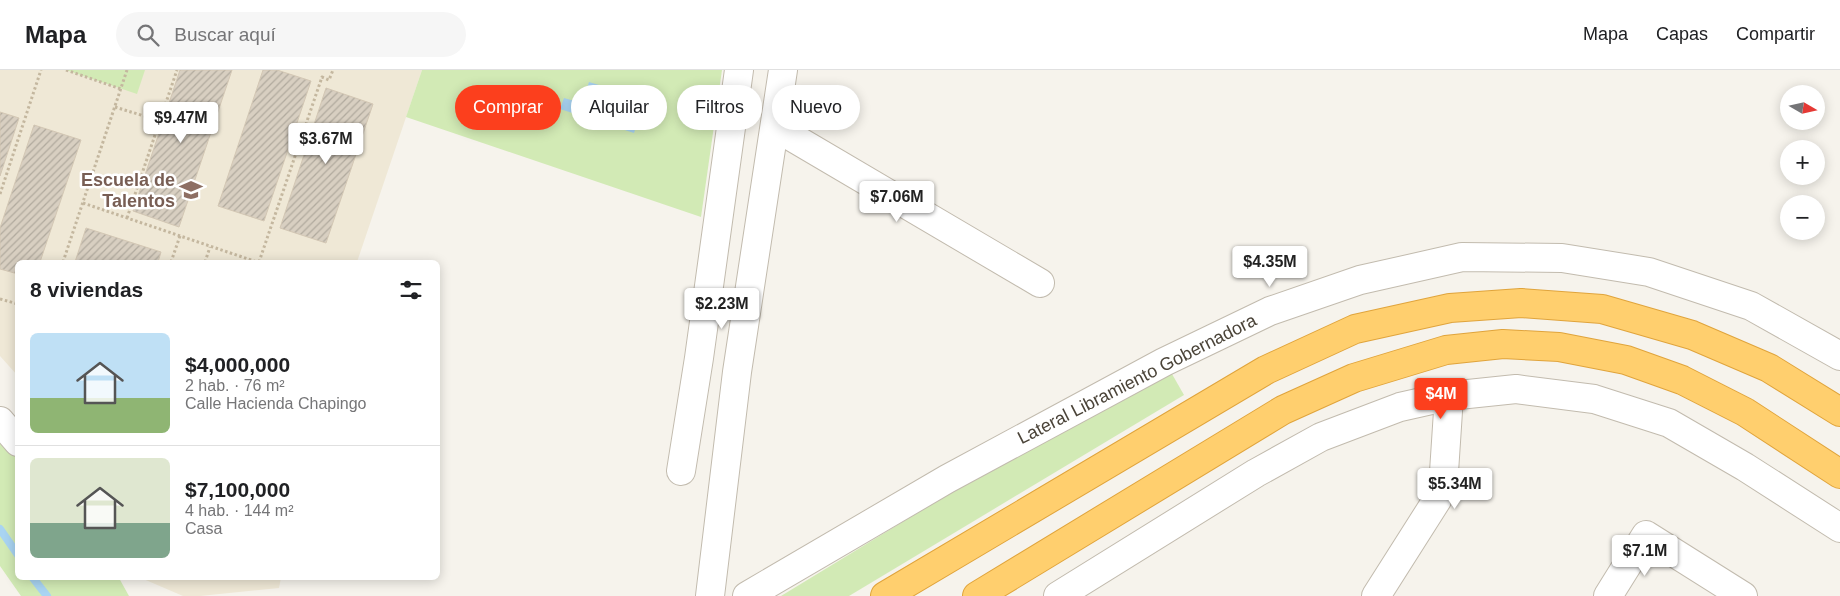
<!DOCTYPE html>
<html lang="es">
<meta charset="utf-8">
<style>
:root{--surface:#fff;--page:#f6f6f6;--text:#202124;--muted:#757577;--line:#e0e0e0;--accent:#fc3f1d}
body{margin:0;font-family:Helvetica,sans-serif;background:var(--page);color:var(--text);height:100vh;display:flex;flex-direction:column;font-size:19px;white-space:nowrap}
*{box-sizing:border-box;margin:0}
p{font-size:16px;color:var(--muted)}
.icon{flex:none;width:28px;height:28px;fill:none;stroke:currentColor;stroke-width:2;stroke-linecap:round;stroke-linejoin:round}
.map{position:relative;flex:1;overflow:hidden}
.panel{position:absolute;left:15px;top:190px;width:425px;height:320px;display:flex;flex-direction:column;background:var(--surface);border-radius:8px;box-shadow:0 2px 12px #0003}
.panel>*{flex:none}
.hud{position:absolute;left:455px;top:15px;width:475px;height:45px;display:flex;gap:10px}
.needle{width:32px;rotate:99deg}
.tools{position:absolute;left:1780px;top:15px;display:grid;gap:10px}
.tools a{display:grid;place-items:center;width:45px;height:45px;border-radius:50%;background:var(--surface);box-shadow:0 2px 12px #0003;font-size:25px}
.price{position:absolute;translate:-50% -42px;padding:0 11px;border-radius:5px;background:#fff;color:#222;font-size:16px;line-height:32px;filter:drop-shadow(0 1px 2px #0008)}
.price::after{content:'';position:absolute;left:50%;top:30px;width:15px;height:11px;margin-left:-8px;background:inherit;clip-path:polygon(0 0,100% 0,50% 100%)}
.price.on{background:var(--accent);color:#fff}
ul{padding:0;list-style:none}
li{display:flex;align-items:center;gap:15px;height:125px;padding:0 15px}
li+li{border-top:1px solid var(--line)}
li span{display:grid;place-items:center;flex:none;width:140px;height:100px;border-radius:8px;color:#555}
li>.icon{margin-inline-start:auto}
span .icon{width:60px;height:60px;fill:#fffc;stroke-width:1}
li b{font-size:21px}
h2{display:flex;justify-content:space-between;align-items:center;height:60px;padding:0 15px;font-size:21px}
.chip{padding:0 18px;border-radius:22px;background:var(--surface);box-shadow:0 2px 12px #0003;font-size:18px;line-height:45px}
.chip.on{background:var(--accent);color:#fff}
header{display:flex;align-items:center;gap:30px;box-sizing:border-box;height:70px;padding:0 25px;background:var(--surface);border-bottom:1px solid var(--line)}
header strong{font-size:24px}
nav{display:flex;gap:28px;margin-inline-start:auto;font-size:18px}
.search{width:350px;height:45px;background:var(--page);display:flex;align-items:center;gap:12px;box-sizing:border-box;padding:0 18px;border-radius:28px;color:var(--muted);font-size:19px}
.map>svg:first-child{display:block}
.education{fill:#efe8d6}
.green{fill:#d2eab5}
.water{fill:#a9d4f2}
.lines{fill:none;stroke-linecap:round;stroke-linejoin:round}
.stream{stroke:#a9d4f2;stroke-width:8}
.building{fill:url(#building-hatch);stroke:#d3c7b4}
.minor-casing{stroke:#c2bbae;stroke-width:30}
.highway-casing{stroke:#e0a43c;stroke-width:30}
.path{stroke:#c4b79f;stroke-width:3;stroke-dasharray:2.5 2.5;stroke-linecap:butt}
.minor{stroke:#fff;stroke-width:28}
.highway{stroke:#ffcf6e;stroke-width:28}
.labels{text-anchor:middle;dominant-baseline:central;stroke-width:5;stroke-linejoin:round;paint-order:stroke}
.education-label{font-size:18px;font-weight:bold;fill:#785e54;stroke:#fff;text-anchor:end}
.street-label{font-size:18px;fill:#4b4439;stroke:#fff}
</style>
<header>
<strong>Mapa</strong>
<div class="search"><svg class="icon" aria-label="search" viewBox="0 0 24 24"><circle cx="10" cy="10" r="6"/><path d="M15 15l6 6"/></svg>Buscar aquí</div>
<nav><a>Mapa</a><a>Capas</a><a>Compartir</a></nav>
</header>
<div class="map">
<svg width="1840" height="526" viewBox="0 0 1840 526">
<defs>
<pattern id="building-hatch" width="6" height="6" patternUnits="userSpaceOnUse" patternTransform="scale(1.25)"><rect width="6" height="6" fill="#d8cfc1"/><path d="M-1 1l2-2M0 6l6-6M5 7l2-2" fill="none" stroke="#b1aa9e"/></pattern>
</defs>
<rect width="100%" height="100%" fill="#f6f3ec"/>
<g class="education">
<path d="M0,0h422l-65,192h-339l-1,113 -17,-19z"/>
<path d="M141,508h140l-2,10 -79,8h-17z"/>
</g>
<g class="green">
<path d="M66,0h79l-8,24z"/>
<path d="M422,0h300l-21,147 -295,-100z"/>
<path d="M1172,304l12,21 -335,201h-68l174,-106z"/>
<path d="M0,368l17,18 1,122h101l10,18h-108l-21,-30z"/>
</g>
<path class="water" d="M589,12l56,17 -11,34 -74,-24 4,-11 18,5z"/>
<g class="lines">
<g class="stream">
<path d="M0,459l18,26"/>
<path d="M33,508l14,18"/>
</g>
</g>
<g class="building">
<path d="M180,0h52l-53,157 -46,-16z"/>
<path d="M263,0h14l34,11 -47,140 -46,-15z"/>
<path d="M326,18l47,16 -47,139 -46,-15z"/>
<path d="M0,42l19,6 -19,58z"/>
<path d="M34,55l47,15 -41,122h-22v12l-18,-5v-41z"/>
<path d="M86,158l75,24 -3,10h-83z"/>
</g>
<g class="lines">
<defs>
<g id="minor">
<path d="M775,57l265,156"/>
<path d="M0,351l18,21"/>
<path d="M681,401l18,-113 40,-288"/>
<path d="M710,526l27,-224 46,-302"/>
<path d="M747,526l200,-117 217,-117 106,-51 90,-31 102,-23 100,1 87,14 102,34 89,50"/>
<path d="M1058,526l198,-123 65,-36 79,-30 49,-11 67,-7 78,10 75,24 76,44 95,61"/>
<path d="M1376,526l61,-96 7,-28 5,-76"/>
<path d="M1608,526l38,-61 97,61"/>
</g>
<g id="highway">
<path d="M885,526l381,-226 89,-41 95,-21 71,-5 81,6 90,26 77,33 71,44"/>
<path d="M977,526l306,-186 71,-32 92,-28 57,-6 56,3 67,13 56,20 63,32 95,62"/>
</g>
</defs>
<use href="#minor" class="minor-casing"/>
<use href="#highway" class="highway-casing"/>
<g class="path">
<path d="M66,0l55,19"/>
<path d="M115,37l45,14"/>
<path d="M0,124l41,-124"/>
<path d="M83,133l174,59"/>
<path d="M127,148l50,-148"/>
<path d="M63,192l64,-192"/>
<path d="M171,192l9,-26"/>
<path d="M205,192l5,-15"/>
<path d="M259,192l63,-185 7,3 4,-10"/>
<path d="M0,229l18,5"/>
</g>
<use href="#minor" class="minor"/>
<use href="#highway" class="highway"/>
</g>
<defs>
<symbol id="school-bare" viewBox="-9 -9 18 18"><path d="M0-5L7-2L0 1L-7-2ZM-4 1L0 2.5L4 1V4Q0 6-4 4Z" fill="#8d6e63" stroke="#fff" stroke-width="2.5" paint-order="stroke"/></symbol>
</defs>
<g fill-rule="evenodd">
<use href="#school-bare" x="175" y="104" width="32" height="32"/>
</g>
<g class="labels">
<g class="education-label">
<text x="175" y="110">Escuela de<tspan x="175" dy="21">Talentos</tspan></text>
</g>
<g class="street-label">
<text transform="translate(1137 309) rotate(-27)">Lateral Libramiento Gobernadora</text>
</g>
</g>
</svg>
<div class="tools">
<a><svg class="needle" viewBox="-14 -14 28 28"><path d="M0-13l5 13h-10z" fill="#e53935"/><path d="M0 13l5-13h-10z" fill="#757577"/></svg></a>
<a>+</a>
<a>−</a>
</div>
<b class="price" style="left:181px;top:74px">$9.47M</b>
<b class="price" style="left:326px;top:95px">$3.67M</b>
<b class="price" style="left:897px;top:153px">$7.06M</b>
<b class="price" style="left:1270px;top:218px">$4.35M</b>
<b class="price" style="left:722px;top:260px">$2.23M</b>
<b class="price on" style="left:1441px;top:350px">$4M</b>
<b class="price" style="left:1455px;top:440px">$5.34M</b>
<b class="price" style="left:1645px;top:507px">$7.1M</b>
<div class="hud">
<a class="chip on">Comprar</a>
<a class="chip">Alquilar</a>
<a class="chip">Filtros</a>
<a class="chip">Nuevo</a>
</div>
<section class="panel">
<h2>8 viviendas<svg class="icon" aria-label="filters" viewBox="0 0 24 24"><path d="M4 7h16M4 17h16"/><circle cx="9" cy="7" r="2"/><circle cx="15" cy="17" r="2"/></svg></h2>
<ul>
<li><span style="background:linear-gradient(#bfe0f5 65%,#8fb573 0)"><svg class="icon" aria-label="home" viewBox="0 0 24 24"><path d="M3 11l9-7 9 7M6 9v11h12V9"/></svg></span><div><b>$4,000,000</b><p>2 hab. · 76 m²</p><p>Calle Hacienda Chapingo</p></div></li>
<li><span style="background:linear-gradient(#dfe7d0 65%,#7fa58c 0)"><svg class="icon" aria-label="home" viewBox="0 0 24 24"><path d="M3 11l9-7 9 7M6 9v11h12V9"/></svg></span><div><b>$7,100,000</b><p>4 hab. · 144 m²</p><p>Casa</p></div></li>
</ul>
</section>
</div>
